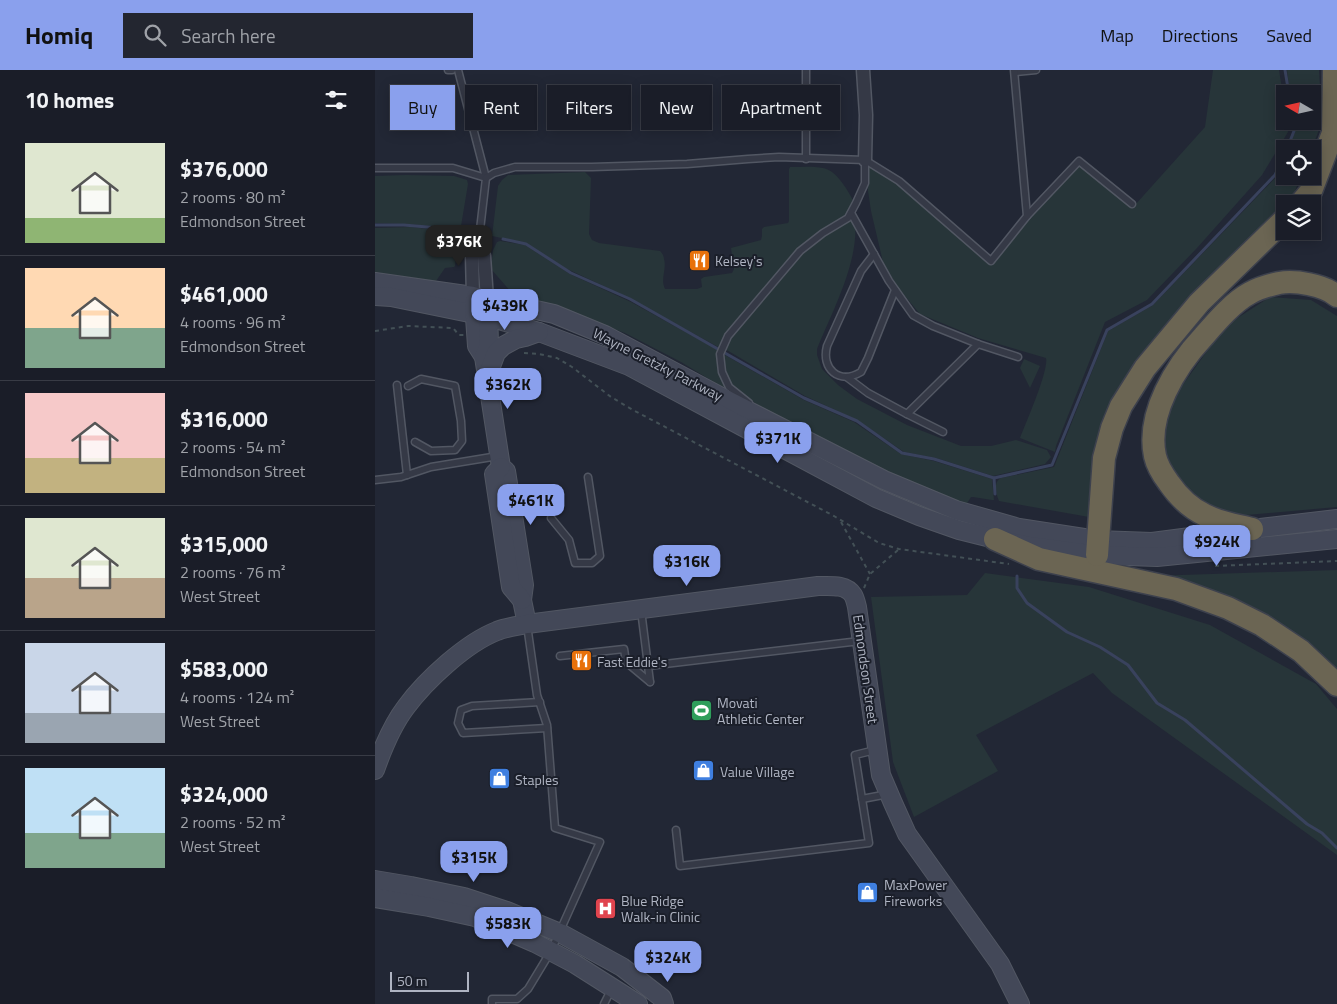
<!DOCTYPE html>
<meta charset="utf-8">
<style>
:root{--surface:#1a1d28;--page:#232630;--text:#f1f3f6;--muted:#9fa2a8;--line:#383b45;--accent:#8aa0ed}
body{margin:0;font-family:"Titillium Web",sans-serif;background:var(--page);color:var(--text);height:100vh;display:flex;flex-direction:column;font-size:19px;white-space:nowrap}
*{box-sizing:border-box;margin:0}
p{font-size:16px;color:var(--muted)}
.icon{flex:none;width:28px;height:28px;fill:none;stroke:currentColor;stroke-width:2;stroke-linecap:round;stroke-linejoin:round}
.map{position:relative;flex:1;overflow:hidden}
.sheet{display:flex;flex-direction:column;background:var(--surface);width:375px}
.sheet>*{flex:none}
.guide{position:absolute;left:15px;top:15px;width:475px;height:45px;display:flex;gap:10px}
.needle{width:32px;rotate:279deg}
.fabs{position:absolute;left:901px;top:15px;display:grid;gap:10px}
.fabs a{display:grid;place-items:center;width:45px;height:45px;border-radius:0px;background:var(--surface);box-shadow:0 2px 12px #0003,0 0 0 1px var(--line);font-size:25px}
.scale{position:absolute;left:15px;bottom:12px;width:79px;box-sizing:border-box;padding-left:5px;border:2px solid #afb4c2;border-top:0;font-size:14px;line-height:18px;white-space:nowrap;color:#afb4c2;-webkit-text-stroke:4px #1b1f2a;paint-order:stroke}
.price{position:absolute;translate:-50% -42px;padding:0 11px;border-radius:10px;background:var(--accent);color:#111;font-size:16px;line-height:32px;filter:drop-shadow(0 1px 2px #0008)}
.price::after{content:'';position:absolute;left:50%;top:30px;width:15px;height:11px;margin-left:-8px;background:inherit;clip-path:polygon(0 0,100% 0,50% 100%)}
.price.on{background:#222;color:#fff}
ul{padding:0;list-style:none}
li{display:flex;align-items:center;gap:15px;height:125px;padding:0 25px}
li+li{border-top:1px solid var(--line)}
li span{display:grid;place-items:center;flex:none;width:140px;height:100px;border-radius:0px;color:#555}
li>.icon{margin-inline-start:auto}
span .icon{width:60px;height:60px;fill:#fffc;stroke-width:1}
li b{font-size:21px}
h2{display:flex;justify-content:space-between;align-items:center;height:60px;padding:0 25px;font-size:21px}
.chip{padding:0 18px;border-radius:0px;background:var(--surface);box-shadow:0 2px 12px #0003,0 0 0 1px var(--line);font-size:18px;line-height:45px}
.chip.on{background:var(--accent);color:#111}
header{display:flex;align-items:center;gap:30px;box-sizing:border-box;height:70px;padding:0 25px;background:var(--accent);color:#111}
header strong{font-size:24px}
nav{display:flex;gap:28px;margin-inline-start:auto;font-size:18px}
.search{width:350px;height:45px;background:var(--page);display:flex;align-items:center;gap:12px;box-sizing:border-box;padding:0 18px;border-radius:0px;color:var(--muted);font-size:19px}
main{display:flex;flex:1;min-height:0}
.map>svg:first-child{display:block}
.green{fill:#273539}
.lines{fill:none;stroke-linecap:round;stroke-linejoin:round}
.stream{stroke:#39425d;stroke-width:3}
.lane-casing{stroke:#525763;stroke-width:9}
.street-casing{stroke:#525763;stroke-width:15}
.secondary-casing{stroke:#525763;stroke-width:20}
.highway-casing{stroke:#3d414d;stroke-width:25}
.path{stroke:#435056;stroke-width:2;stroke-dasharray:4 4;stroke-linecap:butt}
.lane{stroke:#353946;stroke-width:6}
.street{stroke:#353946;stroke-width:12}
.secondary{stroke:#434858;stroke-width:18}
.highway{stroke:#6b6553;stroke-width:22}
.labels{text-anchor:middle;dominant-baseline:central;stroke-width:4;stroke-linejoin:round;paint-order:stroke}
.poi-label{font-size:14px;fill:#afb4c2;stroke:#1b1f2a;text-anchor:start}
.street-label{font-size:14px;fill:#afb4c2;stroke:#1b1f2a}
</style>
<header>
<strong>Homiq</strong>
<div class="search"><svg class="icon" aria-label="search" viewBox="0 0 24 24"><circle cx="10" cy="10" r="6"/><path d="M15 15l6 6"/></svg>Search here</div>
<nav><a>Map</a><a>Directions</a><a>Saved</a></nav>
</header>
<main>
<section class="sheet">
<h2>10 homes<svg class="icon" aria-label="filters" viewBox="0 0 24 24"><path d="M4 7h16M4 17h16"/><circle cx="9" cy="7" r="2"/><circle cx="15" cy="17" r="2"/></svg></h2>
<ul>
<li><span style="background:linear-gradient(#dfe7d0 75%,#8fb573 0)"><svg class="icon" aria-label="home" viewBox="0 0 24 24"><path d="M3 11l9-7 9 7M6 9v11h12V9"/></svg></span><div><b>$376,000</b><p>2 rooms · 80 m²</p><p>Edmondson Street</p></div></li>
<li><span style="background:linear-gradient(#ffd9b3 60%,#7fa58c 0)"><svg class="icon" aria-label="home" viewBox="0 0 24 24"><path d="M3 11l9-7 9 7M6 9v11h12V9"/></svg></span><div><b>$461,000</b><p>4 rooms · 96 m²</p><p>Edmondson Street</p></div></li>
<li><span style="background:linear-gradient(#f6c9c9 65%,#c2b280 0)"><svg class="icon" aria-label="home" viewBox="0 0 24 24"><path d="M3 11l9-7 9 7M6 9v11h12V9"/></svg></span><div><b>$316,000</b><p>2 rooms · 54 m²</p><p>Edmondson Street</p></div></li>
<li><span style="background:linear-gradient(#dfe7d0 60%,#b9a48a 0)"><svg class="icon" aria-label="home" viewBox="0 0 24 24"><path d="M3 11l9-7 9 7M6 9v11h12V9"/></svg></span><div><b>$315,000</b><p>2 rooms · 76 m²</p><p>West Street</p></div></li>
<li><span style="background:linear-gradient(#c9d6e8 70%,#9aa5b1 0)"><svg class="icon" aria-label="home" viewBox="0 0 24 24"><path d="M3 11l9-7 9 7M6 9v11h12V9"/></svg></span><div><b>$583,000</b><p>4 rooms · 124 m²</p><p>West Street</p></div></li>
<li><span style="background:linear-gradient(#bfe0f5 65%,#7fa58c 0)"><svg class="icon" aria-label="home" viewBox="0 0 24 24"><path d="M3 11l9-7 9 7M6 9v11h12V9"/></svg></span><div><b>$324,000</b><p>2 rooms · 52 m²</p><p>West Street</p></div></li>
</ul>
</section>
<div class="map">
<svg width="962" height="934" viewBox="0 0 962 934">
<rect width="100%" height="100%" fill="#222735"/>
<g class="green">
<path d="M838,0h66l6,38v13h2l1,11 -26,43 -65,73 -50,52 -42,22 -49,124 -1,6 -35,-14c6,-15 29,-68 26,-80l-68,-20 -58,-24 -21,-25 -16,-27 -12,-51 -4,-27v-21l31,19 95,80 40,-48 46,-48h3l50,40 3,-1 70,-78z"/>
<path d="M912,0h32l3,51 -10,28h-24l7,-17 -1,-11h19v-27h-23z"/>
<path d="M910,85v21h16l-8,20 -53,50 -76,81 -46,68 -29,122 -90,-16c-3,-7 -6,-19 2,-23l53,-11 54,-136 45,-26 123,-128z"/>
<path d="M415,97c11,0 23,-1 33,1 14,3 23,20 30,32l-4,13 -43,32 -86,103 -99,-54 -56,-26 -39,-25 -34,-7 6,-50 4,-6 6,-5 77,-3 6,6 -2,56 3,6 7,3 61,8c2,2 4,5 4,8 3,10 -4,20 1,30h32l5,-2 -1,-8 3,-2 28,-4 2,-4 -3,-21 30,-8 1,-4v-7l2,-2 24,-4 1,-2v-52z"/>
<path d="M31,105l48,1 13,4 1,4 -7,42 -2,3 -50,-5 -34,-1v-47z"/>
<path d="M473,150h4l3,2c4,40 -23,90 -38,127v6l5,14 16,16 19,14 50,26 54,21h30l25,-6 31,10 4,7 -6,7 -52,12 -57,-18 -32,-6 -47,-32 -52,-24 -80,-47 4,-12 72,-84 21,-17z"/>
<path d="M35,157l48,5 -3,34 -1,1 -9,1 -9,13 -61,-9v-44z"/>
<path d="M125,171l25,4 45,29 61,28 87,48 7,34 -1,3h-2l-41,-25 -56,-29 -114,-41 -20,-23 2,-19 4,-8z"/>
<path d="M895,227l41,3 26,16v191l-102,9 -28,-7 -34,-31 -10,-31 6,-43 56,-78z"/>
<path d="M350,285l79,45 50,22 47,32 33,7 58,18 2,21h-2l-19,-3h-2l-5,8 -80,-31 -123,-65 -31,-23 -7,-14 -1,-16z"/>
<path d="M649,289l16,7 -10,22 -10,-20z"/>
<path d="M962,500v106l-186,-100z"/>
<path d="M610,503l104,14 121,38 106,59 21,25v146l-225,-162 -19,-20 -117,62 22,36 -84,46 -21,-55 -22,-165 96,-2z"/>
</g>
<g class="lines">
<g class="stream">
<path d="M910,0l4,24"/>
<path d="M912,79l7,-18 -1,-10"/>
<path d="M0,155h29l46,4"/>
<path d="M128,169l23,5 45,29 59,26 174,99 53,23 45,32 32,6 60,19 58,-13 55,-135 45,-26 123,-129 10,-22"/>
<path d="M619,408l1,16"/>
<path d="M642,506v12l10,15 40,29 33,15 28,18 29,38 28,17 122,104 15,9 15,15"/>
</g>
<defs>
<g id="lane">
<path d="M73,0h4"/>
<path d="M83,0l28,108 -8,69"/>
<path d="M431,0v89"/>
<path d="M640,2l21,-2"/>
<path d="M0,98h78l33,10"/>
<path d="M111,108l8,-5 21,-6h77l95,-3 61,-5 31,-2 86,3 34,21 92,80 36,-45 -13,-146"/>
<path d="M652,146l52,-55 53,43"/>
<path d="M499,184l-13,17 -34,75c-6,23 12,39 34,26l7,-14 27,-68"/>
<path d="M603,274l40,13"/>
<path d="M473,308l20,15 39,21 71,-70 -45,-18 -20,-11 -24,-34 -38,-68"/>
<path d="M22,315l10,90"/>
<path d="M33,316l13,-7 34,7 6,35 1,20 -7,9 -24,1 -16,-9"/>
<path d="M374,333l-20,-16 -7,-15 -2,-18 8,-18 72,-85 23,-18 25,-15 8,-15 9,-20v-23"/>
<path d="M532,344l36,18"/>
<path d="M0,410l26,-3 30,-10 67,-11"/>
<path d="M176,448l18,22 6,23h17l8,-7 -12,-79"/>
<path d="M266,540l9,72"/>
<path d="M185,586l64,-7 2,13 24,20"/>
<path d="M273,596l212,-25"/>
<path d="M165,632l-68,4 -11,4 -3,13 5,10 84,-5"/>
<path d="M487,729l26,-5"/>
<path d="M301,760l4,36 189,-23 -14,-88 20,-5"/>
<path d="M117,934v-5h25l11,-10 23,-38 49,-109 -45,-14 -8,-103 -10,-30 -10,-70"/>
<path d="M229,934l7,-14"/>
</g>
<g id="street">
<path d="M488,0l3,45 -1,45"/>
<path d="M98,226l-1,-40 6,-9 6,9 3,43"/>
</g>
<g id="secondary">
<path d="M0,212l98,14 81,18 51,21 124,66 155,79 72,30 63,18 78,12 55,2 100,-13 85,-10"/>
<path d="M0,226l16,1 98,20 50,15 90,34 247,132 43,18 40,14 36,9 35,7 67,9 60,2 180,-18"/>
<path d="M99,233l3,43 7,11 17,110 5,4 18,114 -2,15 5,24"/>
<path d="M109,287l5,-11 -1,-40"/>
<path d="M112,307l9,-24 7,-7 13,-7 9,-2 14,-5"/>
<path d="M126,397l-7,7 17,113 11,13"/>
<path d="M0,700c7,-20 18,-46 31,-63 20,-27 60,-64 91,-76 9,-4 21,-5 30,-7l291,-38c12,0 28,-2 35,9 2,3 3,8 4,12l24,168 12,28 14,31 93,130 20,40"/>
<path d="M0,810l36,6 53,11 43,14 53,22 62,34 40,31 2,6"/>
<path d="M0,828l54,9 46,10 60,26 40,21 63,40"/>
</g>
<g id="highway">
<path d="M925,134l11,-13 22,-58 1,-63"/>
<path d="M877,459c-16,-4 -32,-6 -47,-14 -15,-7 -27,-19 -36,-32 -6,-8 -12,-18 -14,-27 -9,-42 21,-90 48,-119 13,-15 30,-35 47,-44 9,-5 20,-8 29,-10 16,-3 45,2 58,13"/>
<path d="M620,469l44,20 137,30 52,19 34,17 39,26 36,34"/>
<path d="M722,485l7,-97 8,-30 9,-22 24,-38 54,-65 86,-84"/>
</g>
</defs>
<use href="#lane" class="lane-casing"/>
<use href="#street" class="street-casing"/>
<use href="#secondary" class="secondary-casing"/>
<use href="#highway" class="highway-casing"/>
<g class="path">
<path d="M0,261l33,-5 45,2 6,7h5"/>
<path d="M149,283l15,1 18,4 15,9 39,30 22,13 201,106 45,27 20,6 110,15"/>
<path d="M466,452l29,52"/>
<path d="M840,496l122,-5"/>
<path d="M489,518l6,-14 28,-24"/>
</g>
<use href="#lane" class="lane"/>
<use href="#street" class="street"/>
<use href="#secondary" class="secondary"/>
<use href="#highway" class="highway"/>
</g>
<defs>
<symbol id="restaurant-square" viewBox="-11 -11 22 22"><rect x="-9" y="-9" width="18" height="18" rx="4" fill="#e8710a" stroke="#1b1f2a"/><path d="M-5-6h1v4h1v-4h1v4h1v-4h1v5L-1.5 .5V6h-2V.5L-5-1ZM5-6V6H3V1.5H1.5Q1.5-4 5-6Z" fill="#fff"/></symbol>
<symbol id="stadium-square" viewBox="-11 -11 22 22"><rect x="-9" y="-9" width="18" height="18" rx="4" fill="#2e9e5b" stroke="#1b1f2a"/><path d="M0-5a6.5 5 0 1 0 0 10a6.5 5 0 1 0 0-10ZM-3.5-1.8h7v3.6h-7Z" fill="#fff"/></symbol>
<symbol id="shop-square" viewBox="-11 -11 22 22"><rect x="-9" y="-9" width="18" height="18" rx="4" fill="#3f7fe0" stroke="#1b1f2a"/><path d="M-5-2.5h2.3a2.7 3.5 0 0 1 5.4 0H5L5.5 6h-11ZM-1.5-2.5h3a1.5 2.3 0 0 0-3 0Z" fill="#fff"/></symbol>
<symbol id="hospital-square" viewBox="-11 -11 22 22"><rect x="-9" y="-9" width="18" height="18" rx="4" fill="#e0444e" stroke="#1b1f2a"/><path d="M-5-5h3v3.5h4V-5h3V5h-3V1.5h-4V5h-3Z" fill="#fff"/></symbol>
</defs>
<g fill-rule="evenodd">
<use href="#restaurant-square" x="312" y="178" width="25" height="25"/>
<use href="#restaurant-square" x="194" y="578" width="25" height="25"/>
<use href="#stadium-square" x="314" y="628" width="25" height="25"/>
<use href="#shop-square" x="316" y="688" width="25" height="25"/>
<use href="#shop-square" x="112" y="696" width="25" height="25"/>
<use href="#shop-square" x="480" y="810" width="25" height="25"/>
<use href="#hospital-square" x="218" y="826" width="25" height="25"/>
</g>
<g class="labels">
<g class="poi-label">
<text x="340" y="190">Kelsey's</text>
<text x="222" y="591">Fast Eddie's</text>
<text x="342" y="632">Movati<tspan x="342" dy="16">Athletic Center</tspan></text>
<text x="345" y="701">Value Village</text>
<text x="140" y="709">Staples</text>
<text x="509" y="814">MaxPower<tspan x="509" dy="16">Fireworks</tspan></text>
<text x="246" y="830">Blue Ridge<tspan x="246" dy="16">Walk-in Clinic</tspan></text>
</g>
<g class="street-label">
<text transform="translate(283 294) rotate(27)">Wayne Gretzky Parkway</text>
<text transform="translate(491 599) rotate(82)">Edmondson Street</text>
</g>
</g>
</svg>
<div class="fabs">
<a><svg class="needle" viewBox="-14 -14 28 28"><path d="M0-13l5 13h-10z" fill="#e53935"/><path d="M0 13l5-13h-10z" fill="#9fa2a8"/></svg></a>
<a><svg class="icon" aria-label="locate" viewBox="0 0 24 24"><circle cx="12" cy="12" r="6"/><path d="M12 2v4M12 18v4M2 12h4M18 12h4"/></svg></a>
<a><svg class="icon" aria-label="layers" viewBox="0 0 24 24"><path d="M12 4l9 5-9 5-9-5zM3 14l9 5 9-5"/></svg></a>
</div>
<div class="scale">50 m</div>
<b class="price on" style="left:84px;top:197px">$376K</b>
<b class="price" style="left:130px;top:261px">$439K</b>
<b class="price" style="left:133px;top:340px">$362K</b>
<b class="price" style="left:403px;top:394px">$371K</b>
<b class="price" style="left:156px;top:456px">$461K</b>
<b class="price" style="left:842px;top:497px">$924K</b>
<b class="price" style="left:312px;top:517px">$316K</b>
<b class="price" style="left:99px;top:813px">$315K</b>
<b class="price" style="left:133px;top:879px">$583K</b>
<b class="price" style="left:293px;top:913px">$324K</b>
<div class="guide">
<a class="chip on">Buy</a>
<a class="chip">Rent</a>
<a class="chip">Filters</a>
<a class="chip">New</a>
<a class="chip">Apartment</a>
</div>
</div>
</main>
